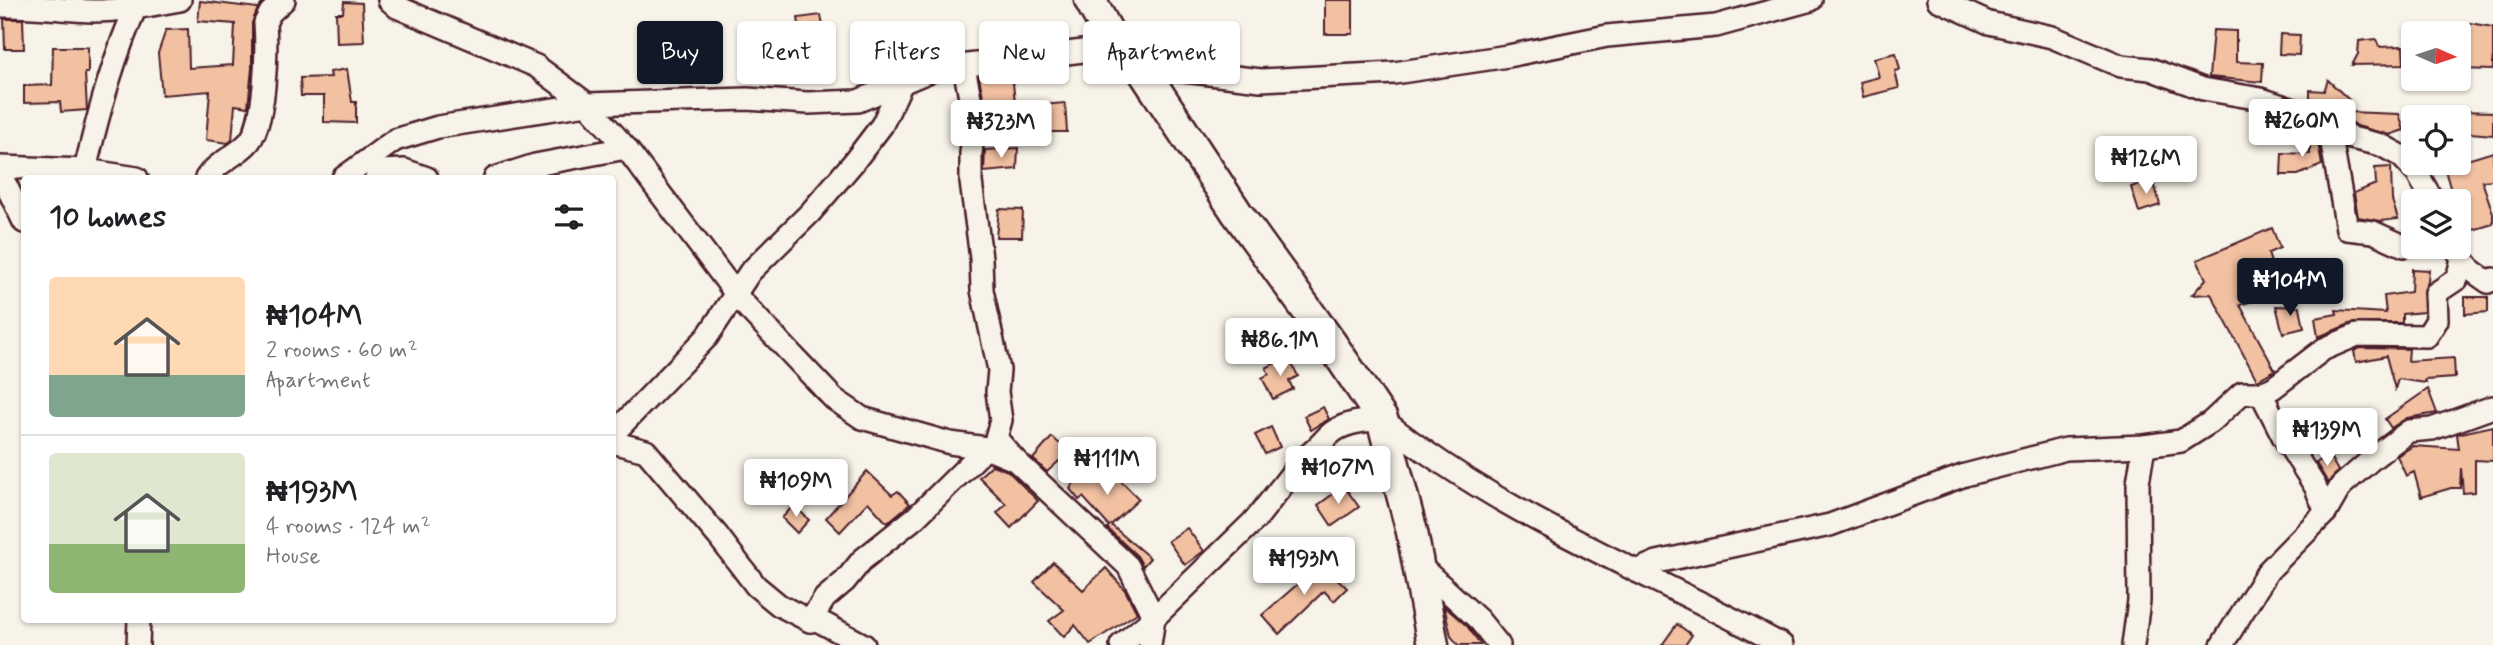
<!DOCTYPE html>
<meta charset="utf-8">
<style>
:root{--surface:#fff;--page:#f2f2f2;--text:#202124;--muted:#757577;--line:#e0e0e0;--accent:#111827}
body{margin:0;font-family:Mynerve,sans-serif;background:var(--page);color:var(--text);height:100vh;display:flex;flex-direction:column;font-size:26px;white-space:nowrap}
*{box-sizing:border-box;margin:0}
p{font-size:23px;color:var(--muted)}
.icon{flex:none;width:38px;height:38px;fill:none;stroke:currentColor;stroke-width:2;stroke-linecap:round;stroke-linejoin:round}
.map{position:relative;flex:1;overflow:hidden}
.details{position:absolute;left:21px;top:175px;width:595px;height:448px;display:flex;flex-direction:column;background:var(--surface);border-radius:7px;box-shadow:0 2px 5px #0004}
.details>*{flex:none}
.hud{position:absolute;left:637px;top:21px;width:665px;height:63px;display:flex;gap:14px}
.needle{width:46px;rotate:93deg}
.fabs{position:absolute;left:2401px;top:21px;display:grid;gap:14px}
.fabs a{display:grid;place-items:center;width:70px;height:70px;border-radius:7px;background:var(--surface);box-shadow:0 2px 5px #0004;font-size:35px}
.price{position:absolute;translate:-50% -60px;padding:0 16px;border-radius:7px;background:#fff;color:#222;font-size:23px;line-height:46px;filter:drop-shadow(0 2px 4px #0008)}
.price::after{content:'';position:absolute;left:50%;top:42px;width:21px;height:16px;margin-left:-10px;background:inherit;clip-path:polygon(0 0,100% 0,50% 100%)}
.price.current{background:var(--accent);color:#fff}
ul{padding:0;list-style:none}
li{display:flex;align-items:center;gap:21px;height:175px;padding:0 28px}
li+li{border-top:2px solid var(--line)}
li span{display:grid;place-items:center;flex:none;width:196px;height:140px;border-radius:7px;color:#555}
li>.icon{margin-inline-start:auto}
span .icon{width:84px;height:84px;fill:#fffc;stroke-width:1}
li b{font-size:30px}
h2{display:flex;justify-content:space-between;align-items:center;height:84px;padding:0 28px;font-size:30px}
.pill{padding:0 24px;border-radius:7px;background:var(--surface);box-shadow:0 2px 5px #0004;font-size:24px;line-height:63px}
.pill.current{background:var(--accent);color:#fff}
.map>svg:first-child{display:block}
.building{fill:#f2c1a2;stroke:#4a1f2b;stroke-width:2}
.lines{fill:none;stroke-linecap:round;stroke-linejoin:round}
.street-casing{stroke:#4a1f2b;stroke-width:26}
.secondary-casing{stroke:#4a1f2b;stroke-width:35}
.street{stroke:#f7f3e8;stroke-width:21}
.secondary{stroke:#f7f3e8;stroke-width:30}
</style>
<div class="map">
<svg width="2493" height="645" viewBox="0 0 2493 645">
<rect width="100%" height="100%" fill="#f7f3e8"/>
<filter id="ink" filterUnits="userSpaceOnUse"><feTurbulence type="fractalNoise" baseFrequency=".0143" numOctaves="2"/><feDisplacementMap in="SourceGraphic" scale="14" xChannelSelector="R" yChannelSelector="G"/><feConvolveMatrix kernelMatrix="1 2 1 2 8 2 1 2 1" color-interpolation-filters="sRGB"/></filter>
<g filter="url(#ink)">
<g class="building">
<rect x="1325" y="0" width="28" height="34"/>
<path d="M200,1l58,7 -6,15v45l-4,39 -13,-2 -3,35 -4,3 -22,-3 4,-49 -48,4 -4,-42 8,-23 22,-1 1,39 44,-3 2,-41 -37,-3z"/>
<path d="M344,2l18,1 2,39 -27,1 -1,-30h7z"/>
<path d="M821,15l3,17 -23,3 -3,-17z"/>
<path d="M4,19h19l1,30h-19z"/>
<path d="M2470,23l23,4v43l-34,-1v-37z"/>
<path d="M2213,30l23,1v31l27,1 -1,19 -53,-5z"/>
<path d="M2280,34l20,1 -1,20 -20,-1z"/>
<path d="M2376,39l3,8 24,-1 1,18 -52,1 6,-11 1,-13z"/>
<path d="M903,41l8,20 -18,6 -6,-20z"/>
<path d="M53,47h35v26h-3l2,37 -26,2 -1,-10 -36,1v-17l28,-1z"/>
<path d="M1896,53l4,17 -5,1 4,17 -36,9 -3,-15 19,-5 -5,-19z"/>
<path d="M347,69l5,33h4v21l-32,-1v-26h-23l-1,-18 31,-1 -1,-5z"/>
<path d="M1012,73l3,30 -30,3 -6,-29z"/>
<path d="M2328,80l21,20 -1,12 51,2 5,16 -15,5 -32,-9 -30,-22v3l-17,-6v-11l14,1z"/>
<path d="M1065,103l2,29h-19v-4l-35,8 -7,-28z"/>
<path d="M2460,111l33,1v23l-34,-3z"/>
<path d="M2310,129l6,2 6,34 -24,10h-17l1,-22 28,1z"/>
<path d="M1018,148l-1,21 -33,3 1,-22z"/>
<path d="M2493,152v28l-11,1 11,32v11l-30,9 -4,-15v-17h-5l-9,-31 -4,-2z"/>
<path d="M2391,167l1,33 6,19 -17,2 -23,-4 -4,-24 22,-9 -1,-16z"/>
<path d="M2153,179l7,26 -21,7 -8,-25z"/>
<path d="M999,209l24,1 -1,27h-26z"/>
<path d="M2272,228l8,20 -12,5 12,39 -40,13 35,65 -18,10 -46,-86 -19,1 14,-16 -9,-19z"/>
<path d="M2412,269l17,1 -1,12 -5,11 1,19 -22,2v9h-50l-34,14 -3,-19 22,-4 -1,-4 50,3 -2,-17 27,-4z"/>
<path d="M2465,297h23v15l-23,2z"/>
<path d="M2276,306l24,1 4,21 -21,5z"/>
<path d="M2360,348l49,1 -1,12 46,-3 1,20 -30,2 1,3 -28,-4 -3,10 -9,-33 -30,6 -2,-11z"/>
<path d="M1288,356l10,20 -9,5 4,8 -20,10 -11,-21 7,-4 -3,-6z"/>
<path d="M2428,389l9,24 -30,5 -16,10 -6,-9z"/>
<path d="M1323,407l6,12 -18,11 -7,-14z"/>
<path d="M2493,426v35l-18,-1v32l-12,1 -2,-25 -1,20h-9l-30,9 -7,-25 -8,4 -9,-20 16,-10 46,3 -2,-15z"/>
<path d="M1271,427l9,20 -15,7 -10,-19z"/>
<path d="M1052,437l17,15 -22,20 -14,-13z"/>
<path d="M1102,454l8,12 -2,2 31,31 -28,26 39,33 -7,8 -6,-10 -30,-28 2,-2 -26,-29 -4,3 -9,-11 17,-25z"/>
<path d="M2329,455l9,16 -10,12 -12,-20z"/>
<path d="M992,465l16,6 30,30 -27,27 -14,-15 9,-9 -27,-27z"/>
<path d="M867,471l25,24 6,-4 12,13 -23,19 -19,-21 -28,30 -14,-14z"/>
<path d="M1344,486l15,21 -27,19 -14,-21z"/>
<path d="M794,505l15,15 -12,13 -15,-15z"/>
<path d="M1187,528l17,23 -19,14 -17,-24z"/>
<path d="M1319,561l28,27 -13,13 -10,-10 -45,43 -17,-19 46,-40z"/>
<path d="M1053,562l30,28 23,-22 19,22 12,23 -47,31 -15,-19 -11,12 -15,-16 15,-11 -30,-28z"/>
<path d="M1444,606l23,20 14,19h-23l-7,-9z"/>
<path d="M1677,624l15,11 -7,10h-23z"/>
</g>
<g class="lines">
<defs>
<g id="street">
<path d="M389,0l8,7 139,59 51,38 39,44 116,154 92,97 28,19 88,25 36,5 29,12"/>
<path d="M1938,0l51,23 63,14 69,29 29,3 53,20 58,10 67,22 23,17 30,7 20,11 16,17 16,28"/>
<path d="M0,6c32,-1 62,4 93,5 30,0 59,-6 87,-11"/>
<path d="M1140,66l121,14 133,-7 114,-17 99,-20 109,-10 95,-26"/>
<path d="M964,67l11,56 -4,30v29l10,76 1,32 17,80 -2,22 4,28 -5,18 19,22 113,106 26,52 -4,27"/>
<path d="M2328,121l19,108 26,3 31,14 9,-4"/>
<path d="M0,167l85,3 52,8"/>
<path d="M80,178l5,-8c14,-59 29,-115 54,-170"/>
<path d="M206,178c9,-14 28,-21 41,-34 19,-17 20,-94 18,-121l5,-10 14,-13"/>
<path d="M343,178l52,-38 43,-13 149,-23 160,-5 61,4 50,-2 77,-32 181,-22"/>
<path d="M376,178l6,-7 22,-1 23,8"/>
<path d="M495,178l40,-13 91,-17"/>
<path d="M0,182l6,3 18,37"/>
<path d="M2458,252l13,18 17,12 5,-3"/>
<path d="M2261,393l22,43 32,50 11,26"/>
<path d="M612,435l95,-98 43,-65 60,-59 43,-50 29,-38 19,-40"/>
<path d="M612,442l34,9 72,85 38,50 23,19 31,16 7,-1 47,25"/>
<path d="M1419,565l60,55 20,25"/>
<path d="M1636,571l21,-9 173,-37 135,-50 101,-26 78,-3 37,-5 30,-19 31,-29h19l12,-5 51,-39 33,-14 70,1 10,-16 -1,-27 21,-14 5,-20"/>
<path d="M810,621l15,-23 20,-17 17,-21 54,-43 70,-69"/>
<path d="M138,645l1,-25"/>
<path d="M1121,645l33,-27 103,-100 46,-59c11,-7 16,-14 25,-23 14,-14 36,-15 54,-17 120,97 266,153 400,226"/>
<path d="M2133,645l6,-44 -1,-118 6,-37"/>
<path d="M2222,645l46,-74 58,-59 15,-26 31,-27 37,-28 23,-2 61,-22"/>
</g>
<path id="secondary" d="M1090,0l26,47 24,19 97,147 94,130 51,76 30,113 21,113"/>
</defs>
<use href="#street" class="street-casing"/>
<use href="#secondary" class="secondary-casing"/>
<use href="#street" class="street"/>
<use href="#secondary" class="secondary"/>
</g>
</g>
</svg>
<div class="fabs">
<a><svg class="needle" viewBox="-14 -14 28 28"><path d="M0-13l5 13h-10z" fill="#e53935"/><path d="M0 13l5-13h-10z" fill="#757577"/></svg></a>
<a><svg class="icon" aria-label="locate" viewBox="0 0 24 24"><circle cx="12" cy="12" r="6"/><path d="M12 2v4M12 18v4M2 12h4M18 12h4"/></svg></a>
<a><svg class="icon" aria-label="layers" viewBox="0 0 24 24"><path d="M12 4l9 5-9 5-9-5zM3 14l9 5 9-5"/></svg></a>
</div>
<b class="price" style="left:2302px;top:159px">₦260M</b>
<b class="price" style="left:1001px;top:160px">₦323M</b>
<b class="price" style="left:2146px;top:196px">₦126M</b>
<b class="price current" style="left:2290px;top:318px">₦104M</b>
<b class="price" style="left:1280px;top:378px">₦86.1M</b>
<b class="price" style="left:2327px;top:468px">₦139M</b>
<b class="price" style="left:1107px;top:497px">₦111M</b>
<b class="price" style="left:1338px;top:506px">₦107M</b>
<b class="price" style="left:796px;top:519px">₦109M</b>
<b class="price" style="left:1304px;top:597px">₦193M</b>
<div class="hud">
<a class="pill current">Buy</a>
<a class="pill">Rent</a>
<a class="pill">Filters</a>
<a class="pill">New</a>
<a class="pill">Apartment</a>
</div>
<section class="details">
<h2>10 homes<svg class="icon" aria-label="filters" viewBox="0 0 24 24"><path d="M4 7h16M4 17h16"/><circle cx="9" cy="7" r="2"/><circle cx="15" cy="17" r="2"/></svg></h2>
<ul>
<li><span style="background:linear-gradient(#ffd9b3 70%,#7fa58c 0)"><svg class="icon" aria-label="home" viewBox="0 0 24 24"><path d="M3 11l9-7 9 7M6 9v11h12V9"/></svg></span><div><b>₦104M</b><p>2 rooms · 60 m²</p><p>Apartment</p></div></li>
<li><span style="background:linear-gradient(#dfe7d0 65%,#8fb573 0)"><svg class="icon" aria-label="home" viewBox="0 0 24 24"><path d="M3 11l9-7 9 7M6 9v11h12V9"/></svg></span><div><b>₦193M</b><p>4 rooms · 124 m²</p><p>House</p></div></li>
</ul>
</section>
</div>
